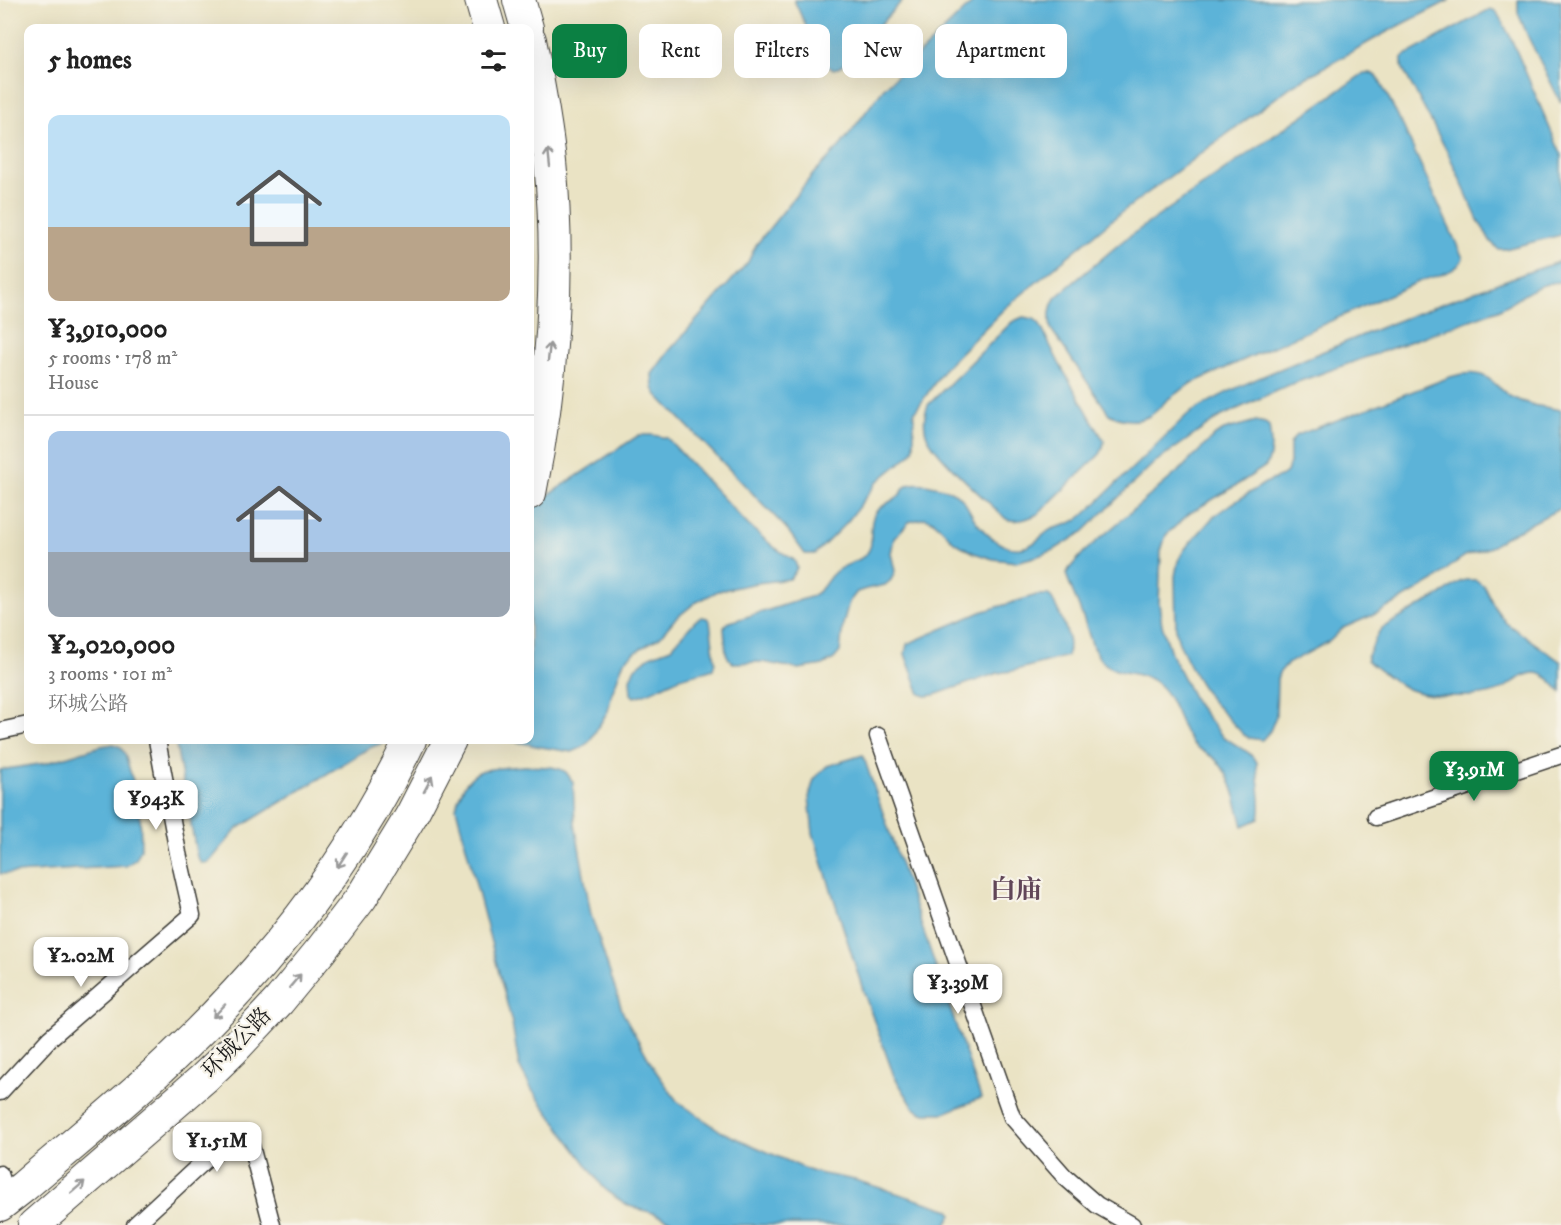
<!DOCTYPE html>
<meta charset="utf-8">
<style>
:root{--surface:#fff;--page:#f6f6f6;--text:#222;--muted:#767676;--line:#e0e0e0;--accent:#0b8043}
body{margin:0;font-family:"IM FELL DW Pica","Noto Serif SC",serif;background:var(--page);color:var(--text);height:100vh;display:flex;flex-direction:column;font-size:22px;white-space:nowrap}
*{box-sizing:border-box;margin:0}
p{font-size:20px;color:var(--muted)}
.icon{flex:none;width:33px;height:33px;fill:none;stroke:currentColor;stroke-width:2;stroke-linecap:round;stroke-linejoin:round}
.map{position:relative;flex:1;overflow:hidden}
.panel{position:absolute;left:24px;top:24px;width:510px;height:720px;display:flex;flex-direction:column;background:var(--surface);border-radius:12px;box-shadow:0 6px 24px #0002}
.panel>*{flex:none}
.top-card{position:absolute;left:552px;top:24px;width:570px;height:54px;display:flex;gap:12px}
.price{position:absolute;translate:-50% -51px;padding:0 14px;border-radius:12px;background:#fff;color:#222;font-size:20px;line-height:39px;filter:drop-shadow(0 2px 3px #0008)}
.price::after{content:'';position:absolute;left:50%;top:36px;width:18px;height:14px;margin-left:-9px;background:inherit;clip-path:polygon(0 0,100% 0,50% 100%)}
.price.active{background:var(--accent);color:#fff}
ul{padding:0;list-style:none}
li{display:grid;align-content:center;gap:12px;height:318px;padding:0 24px}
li+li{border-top:2px solid var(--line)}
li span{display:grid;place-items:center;height:186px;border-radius:12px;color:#555}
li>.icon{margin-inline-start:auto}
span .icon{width:108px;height:108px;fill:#fffc;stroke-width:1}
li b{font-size:26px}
h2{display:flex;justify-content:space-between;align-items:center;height:72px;padding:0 24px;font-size:26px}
.chip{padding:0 21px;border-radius:12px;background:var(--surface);box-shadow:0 6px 24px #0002;font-size:21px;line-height:54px}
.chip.active{background:var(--accent);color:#fff}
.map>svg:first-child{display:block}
.water{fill:#5cb3d8;stroke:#3c687a;stroke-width:1.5}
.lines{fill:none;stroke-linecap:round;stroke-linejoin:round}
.street-casing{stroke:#3b3a35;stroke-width:19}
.highway-casing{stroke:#3b3a35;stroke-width:34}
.street{stroke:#fff;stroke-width:16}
.highway{stroke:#fff;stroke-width:32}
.oneway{stroke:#999}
.labels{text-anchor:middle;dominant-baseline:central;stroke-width:4.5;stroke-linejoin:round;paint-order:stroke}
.street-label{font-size:22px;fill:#1c1c1c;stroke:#f7f3e8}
.quarter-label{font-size:26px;font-weight:bold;fill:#614658;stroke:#f7f3e8}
</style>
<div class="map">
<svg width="1561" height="1225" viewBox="0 0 1561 1225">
<rect width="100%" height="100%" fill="#f7f3e8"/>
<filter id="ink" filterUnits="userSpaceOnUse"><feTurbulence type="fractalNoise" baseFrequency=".0167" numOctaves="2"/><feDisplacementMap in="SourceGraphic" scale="12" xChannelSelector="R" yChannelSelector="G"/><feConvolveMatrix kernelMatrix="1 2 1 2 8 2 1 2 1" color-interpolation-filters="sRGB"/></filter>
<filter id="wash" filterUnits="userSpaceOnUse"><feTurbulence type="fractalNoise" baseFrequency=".008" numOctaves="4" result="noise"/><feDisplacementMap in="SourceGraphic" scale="24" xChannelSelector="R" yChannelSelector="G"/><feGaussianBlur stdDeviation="1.35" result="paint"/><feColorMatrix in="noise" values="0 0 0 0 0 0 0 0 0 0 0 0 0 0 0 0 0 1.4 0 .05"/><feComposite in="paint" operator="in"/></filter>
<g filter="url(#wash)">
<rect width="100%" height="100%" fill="#eae3c4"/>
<g class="water">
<path d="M794,0h109l-61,65 -4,3 -6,1 -8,-6 -3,-4z"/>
<path d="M975,0h475l-65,33 -92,52 -175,130 -114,94 -59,59 -31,45v34l-3,7 -33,27 -30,40 -33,33h-10l-19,-26 -85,-88 -44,-45 -4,-7 -1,-14 17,-23 79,-89 8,-17 58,-72 27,-28 42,-56z"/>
<path d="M1518,0h43v103l-32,-64 -11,-26z"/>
<path d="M1490,9l6,2 14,25 51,118v81l-56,14h-7l-7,-7 -13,-22 -29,-65 -47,-88v-9l2,-2z"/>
<path d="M1364,73h7l6,3 26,50 60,132c-5,15 -29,18 -43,23l-230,103c-8,6 -17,11 -24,17 -5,5 -9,10 -15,14 -13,8 -29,6 -42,-1l-58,-85c-2,-12 -2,-22 5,-32l68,-57z"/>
<path d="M1561,261v21c-27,1 -40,17 -63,28l-209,75 -69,32 -66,46 -71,69 -29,18 -16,6 -22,6 -23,-3 -19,-6 -20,-11 -18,-19 -5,-3 -6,-2 -16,4 -15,16 -3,15 4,18 -4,9 -6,5 -19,4 -9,3 -8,10 -6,22 -3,28 -6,7 -11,6 -24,4 -37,-7 -29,1 -4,-4 -3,-6 -2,-25 3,-5 83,-26c17,-9 14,-16 25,-25 10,-9 28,-10 34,-22 3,-5 2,-9 2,-14 0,-26 4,-25 25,-38 6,-3 6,-10 12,-13 9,-3 19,-1 27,1 9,2 18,5 25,11 7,6 10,16 15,23 10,14 27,30 45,28 11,0 19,-10 27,-16 6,-5 14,-5 21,-8 6,-2 11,-6 16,-9l103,-100c42,-27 91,-45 137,-64 78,-33 157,-63 237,-90z"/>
<path d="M1023,317l11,2 5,4 20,40 45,78 -1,7 -3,6 -62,60c-11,5 -21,9 -32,5 -18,-18 -74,-65 -80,-86 -3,-10 -2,-18 2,-28l84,-83z"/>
<path d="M1462,374c5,0 10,-1 14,0 14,1 23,16 35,23 16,8 33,10 50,13v98l-58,30 -10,8 -28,10 -13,9 -18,16 -54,31 -37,16 -13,13 -43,23 -8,9 -2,6 -1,37 -6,15 -8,9 -13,-2 -5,-3 -34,-36 -14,-22 -17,-34 -3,-12 -1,-55 3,-15 6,-11 30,-34 11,-8 40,-25 15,-6 7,-5 3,-10v-18l5,-8 155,-59z"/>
<path d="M1256,421l9,2 4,3c2,13 4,29 -3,40l-26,17 -50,30 -24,22 -5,16 -2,52 3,22 10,31 24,47 26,33 27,17 8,9c0,19 6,40 2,57l-16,7c-6,-21 -10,-47 -25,-64 -7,-8 -19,-11 -26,-19 -15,-19 -17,-48 -38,-62 -17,-12 -38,-3 -54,-22 -8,-10 -10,-22 -14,-33 -6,-18 -14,-35 -20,-52l3,-5 15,-17 97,-83 34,-34 9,-5z"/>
<path d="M639,435h14l14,3 81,87 27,23 19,12 3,7 -1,3 -6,9 -33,4 -39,8 -23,12 -21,17 -14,17 -22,13 -14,11 -12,32 -4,18 -19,31 -10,7 -7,3 -31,-5 -32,-7h21v-233z"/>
<path d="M1467,580h9l8,6 11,22 11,15 55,39v30c-7,-7 -15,-19 -26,-19 -13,0 -25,13 -37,18 -21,8 -72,7 -92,-3 -12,-6 -24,-16 -35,-24l-4,-4v-3c7,-10 6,-19 15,-29l63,-36 16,-11z"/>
<path d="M1037,595h11l3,2c8,15 23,42 16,59l-55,15 -14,2 -64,22 -8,1 -6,-2 -15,-40 2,-10 74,-32z"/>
<path d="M702,617l5,1 3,3 5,41 -2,7c-10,4 -22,5 -33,9 -16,6 -30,16 -46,19l-3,-3 -1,-15 5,-11 15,-12 21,-8 25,-28z"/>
<path d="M175,740h266l-58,3 -14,5 -132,81 -26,31c-3,3 -5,3 -10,3l-4,-6z"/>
<path d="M113,744l8,3 4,7 15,51 1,44 -5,10 -10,7 -126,8v-104l46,-7 55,-17z"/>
<path d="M863,755l118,343 -37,15h-22l-8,-5 -20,-32 -29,-80 -52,-163 -4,-36 5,-18 13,-13z"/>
<path d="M523,766l28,1 9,2 6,3 7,10 2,42 16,91 32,98 32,57 22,31 45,31 91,40 42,8 92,29 3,1 2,5 -6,10h-265l-28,-12 -24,-7 -17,-11 -9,-8 -71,-97 -13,-24 -7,-43 -56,-215c3,-13 9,-29 23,-36 7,-4 35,-5 44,-6z"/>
</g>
</g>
<g filter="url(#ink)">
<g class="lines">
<defs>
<g id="street">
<path d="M0,731l28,-6"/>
<path d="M878,736l134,381 53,60 32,28 35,20"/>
<path d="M1376,817l185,-62"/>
<path d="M0,1092l50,-54 142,-123 -14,-62 -21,-113"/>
<path d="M0,1174l8,25"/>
<path d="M135,1225l79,-73 14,-8 17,-2 6,4 21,79"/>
</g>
<g id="highway">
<path d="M481,0l8,28"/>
<path d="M519,0l8,28"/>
<path d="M530,40c8,41 16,81 20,122 11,108 2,225 -20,331"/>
<path d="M0,1205l23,-18c53,-46 108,-89 158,-138 94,-90 173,-192 229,-309"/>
<path d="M34,1225l170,-147 28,-27 47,-50 42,-51 40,-52 50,-82 39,-76"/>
</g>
</defs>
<use href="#street" class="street-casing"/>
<use href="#highway" class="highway-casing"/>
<use href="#street" class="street"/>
<use href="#highway" class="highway"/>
</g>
<defs><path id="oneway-shaft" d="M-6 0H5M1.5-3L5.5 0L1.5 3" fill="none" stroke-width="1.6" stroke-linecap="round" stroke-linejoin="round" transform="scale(1.5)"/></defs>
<g class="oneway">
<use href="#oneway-shaft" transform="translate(549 158) rotate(-96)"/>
<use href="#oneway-shaft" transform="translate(549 352) rotate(-84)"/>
<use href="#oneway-shaft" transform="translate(428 784) rotate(-62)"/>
<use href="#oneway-shaft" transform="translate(342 860) rotate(123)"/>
<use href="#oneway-shaft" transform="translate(295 981) rotate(-50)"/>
<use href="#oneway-shaft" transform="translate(219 1011) rotate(133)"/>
<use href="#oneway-shaft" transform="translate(78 1187) rotate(-41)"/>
</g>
</g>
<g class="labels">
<g class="street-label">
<text transform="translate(237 1043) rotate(-46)">环城公路</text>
</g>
<g class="quarter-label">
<text x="1016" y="890">白庙</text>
</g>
</g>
</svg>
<b class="price active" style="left:1474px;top:802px">¥3.91M</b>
<b class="price" style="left:156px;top:831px">¥943K</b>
<b class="price" style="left:81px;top:988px">¥2.02M</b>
<b class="price" style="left:958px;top:1015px">¥3.39M</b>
<b class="price" style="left:217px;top:1173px">¥1.51M</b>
<div class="top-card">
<a class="chip active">Buy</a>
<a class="chip">Rent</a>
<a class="chip">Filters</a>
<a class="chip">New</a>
<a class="chip">Apartment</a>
</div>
<section class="panel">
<h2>5 homes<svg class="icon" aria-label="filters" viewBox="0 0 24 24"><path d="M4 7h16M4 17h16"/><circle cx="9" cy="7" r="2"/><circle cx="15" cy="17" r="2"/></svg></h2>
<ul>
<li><span style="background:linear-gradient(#bfe0f5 60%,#b9a48a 0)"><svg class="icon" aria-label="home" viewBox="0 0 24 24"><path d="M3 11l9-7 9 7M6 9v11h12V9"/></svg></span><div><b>¥3,910,000</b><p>5 rooms · 178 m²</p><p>House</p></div></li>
<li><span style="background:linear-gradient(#a9c7e8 65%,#9aa5b1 0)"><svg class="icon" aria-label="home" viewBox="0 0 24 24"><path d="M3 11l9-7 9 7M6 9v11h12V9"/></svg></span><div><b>¥2,020,000</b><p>3 rooms · 101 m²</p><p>环城公路</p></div></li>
</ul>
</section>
</div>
